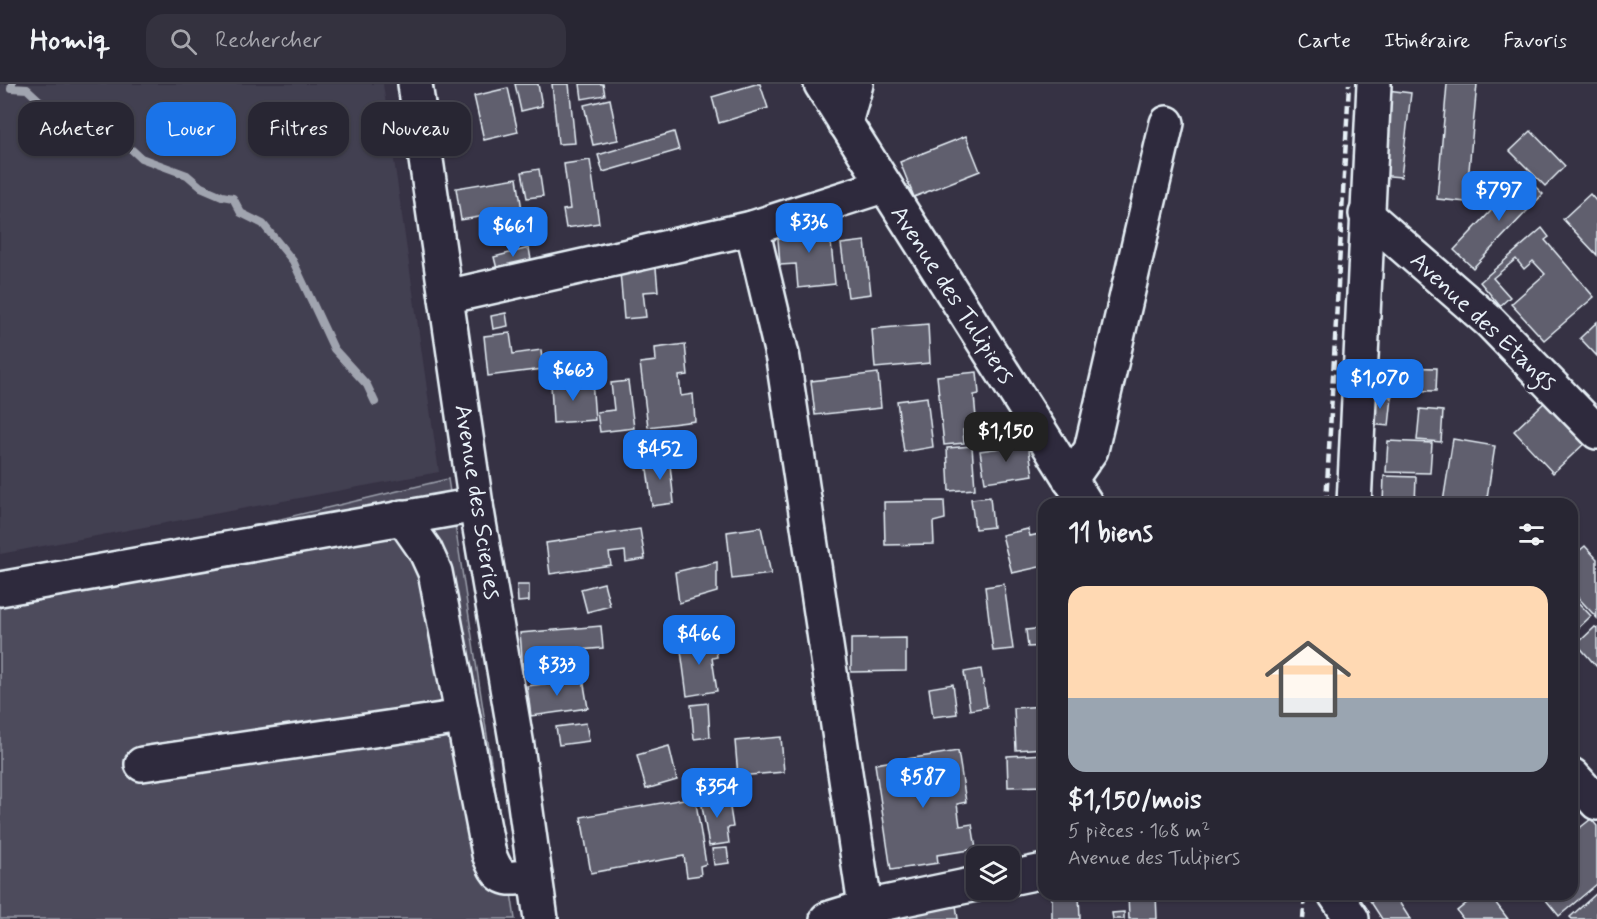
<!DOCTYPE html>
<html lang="fr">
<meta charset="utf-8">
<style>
:root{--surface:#282633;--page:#34323f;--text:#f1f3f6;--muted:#a5a5ac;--line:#44434e;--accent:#1a73e8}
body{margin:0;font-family:Mynerve,sans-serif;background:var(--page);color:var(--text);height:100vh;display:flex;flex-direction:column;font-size:22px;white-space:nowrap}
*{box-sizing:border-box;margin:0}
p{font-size:20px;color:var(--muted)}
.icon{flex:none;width:33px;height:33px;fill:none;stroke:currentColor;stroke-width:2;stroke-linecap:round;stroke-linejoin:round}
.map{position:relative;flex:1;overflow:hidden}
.sheet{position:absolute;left:1038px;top:414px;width:540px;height:402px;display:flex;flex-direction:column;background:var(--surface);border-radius:18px;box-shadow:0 2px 4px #0004,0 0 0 2px var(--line)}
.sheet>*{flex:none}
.top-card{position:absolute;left:18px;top:18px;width:570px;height:54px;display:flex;gap:12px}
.buttons{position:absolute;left:966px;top:762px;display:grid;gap:12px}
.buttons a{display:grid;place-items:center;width:54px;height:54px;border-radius:12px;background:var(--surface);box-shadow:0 2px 4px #0004,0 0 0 2px var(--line);font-size:30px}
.price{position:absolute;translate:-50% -51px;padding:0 14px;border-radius:12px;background:var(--accent);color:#fff;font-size:20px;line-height:39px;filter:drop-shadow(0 2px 3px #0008)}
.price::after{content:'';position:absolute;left:50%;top:36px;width:18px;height:14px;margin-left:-9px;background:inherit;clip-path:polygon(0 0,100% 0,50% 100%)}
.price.selected{background:#222;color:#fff}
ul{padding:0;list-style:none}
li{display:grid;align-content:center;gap:12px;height:318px;padding:0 30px}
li+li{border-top:2px solid var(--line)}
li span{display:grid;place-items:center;height:186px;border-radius:18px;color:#555}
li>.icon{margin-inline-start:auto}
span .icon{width:108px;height:108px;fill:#fffc;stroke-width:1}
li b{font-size:26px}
h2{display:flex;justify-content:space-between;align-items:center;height:72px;padding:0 30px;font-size:26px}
.pill{padding:0 21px;border-radius:18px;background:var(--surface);box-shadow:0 2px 4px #0004,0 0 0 2px var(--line);font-size:21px;line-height:54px}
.pill.selected{background:var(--accent);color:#fff}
header{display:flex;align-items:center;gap:36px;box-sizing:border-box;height:84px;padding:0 30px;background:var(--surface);border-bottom:2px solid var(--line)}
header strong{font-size:28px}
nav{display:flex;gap:33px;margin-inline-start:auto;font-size:21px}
.search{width:420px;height:54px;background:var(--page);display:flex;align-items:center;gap:15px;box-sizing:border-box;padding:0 21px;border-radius:18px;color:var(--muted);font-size:22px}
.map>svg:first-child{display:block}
.built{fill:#433f51}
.green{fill:#4d4b5c;stroke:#9a9eaa;stroke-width:1.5}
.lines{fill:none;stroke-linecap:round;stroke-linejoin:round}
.stream{stroke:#a0a4af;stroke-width:8}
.building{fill:#605e6e;stroke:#e8f1f8;stroke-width:1.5}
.minor-casing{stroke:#e8f1f8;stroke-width:38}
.minor{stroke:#2f2a3d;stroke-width:33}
.rail{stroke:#e8f1f8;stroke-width:4.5;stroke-dasharray:9 4.5;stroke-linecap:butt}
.labels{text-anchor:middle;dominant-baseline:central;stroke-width:6;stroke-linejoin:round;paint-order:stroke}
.street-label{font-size:24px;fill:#e8f1f8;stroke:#2f2a3d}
</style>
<header>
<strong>Homiq</strong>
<div class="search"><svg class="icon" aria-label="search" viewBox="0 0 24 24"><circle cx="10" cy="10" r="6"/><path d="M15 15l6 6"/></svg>Rechercher</div>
<nav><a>Carte</a><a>Itinéraire</a><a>Favoris</a></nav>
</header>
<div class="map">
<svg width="1597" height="835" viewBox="0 0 1597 835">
<rect width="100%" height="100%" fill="#363244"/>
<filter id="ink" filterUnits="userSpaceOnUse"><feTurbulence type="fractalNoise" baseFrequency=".0167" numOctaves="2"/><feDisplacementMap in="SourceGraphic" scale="12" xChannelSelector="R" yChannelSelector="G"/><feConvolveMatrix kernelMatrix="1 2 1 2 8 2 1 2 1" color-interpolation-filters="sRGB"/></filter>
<g filter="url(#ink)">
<path class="built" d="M0,0h383l56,388 -439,82z"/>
<path class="green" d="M448,395l67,440h-515v-333z"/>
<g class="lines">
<path class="stream" d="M12,0l-1,4 16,1 14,13 29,18 18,5 10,11 32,12 11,10 46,17 14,12 21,9 11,2 8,15 22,11 30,37 41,88 33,36 8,17"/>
</g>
<g class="building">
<path d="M515,0h23l4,22 -21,5z"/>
<path d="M552,0h17l6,59 -17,1z"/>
<path d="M580,0h23l2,11 -23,4z"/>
<path d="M756,0h4l8,24 -49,15 -7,-26z"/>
<path d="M1447,0h30l-11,118 -29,-3z"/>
<path d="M508,4l10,44 -34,8 -10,-44z"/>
<path d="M1387,6l24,3 -10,84 -23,-2z"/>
<path d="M610,15l8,41 -25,5 -9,-40z"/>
<path d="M1531,47l34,35 -20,20 -35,-35z"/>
<path d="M674,48l5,18 -76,22 -5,-17z"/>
<path d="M966,52l14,35 -66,26 -14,-35z"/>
<path d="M590,76l9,63 -33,5 -3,-18 7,-1 -6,-45z"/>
<path d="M539,85l4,27 -16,2 -5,-26z"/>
<path d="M1524,92l19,18 -70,74 -19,-18z"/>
<path d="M517,94l5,32 -61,10 -5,-32z"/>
<path d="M1590,110l7,8v53l-34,-36z"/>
<path d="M829,138l6,62 -37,4 -2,-24 -16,1 -2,-26 11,-1 -1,-12z"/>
<path d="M1542,144l7,9 -4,3 49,57 -50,43 -33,-36 34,-30 -12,-13 -9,8 -8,-10 -23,19 17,19 -10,9 -20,-24z"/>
<path d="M865,157l6,53 -23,3 -7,-53z"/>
<path d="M529,164l2,12 -34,9 -3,-12z"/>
<path d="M655,173l3,34 -15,1 3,25 -22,2 -5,-59z"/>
<path d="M506,229l2,13 -15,3 -2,-13z"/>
<path d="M1597,238v34l-17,-18z"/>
<path d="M928,240l2,39 -55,5 -3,-39z"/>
<path d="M510,249l3,21 28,-4 2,19 -55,7 -4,-40z"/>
<path d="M685,260l3,31 -9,1 2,20 12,-2 2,27 -47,6 -8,-64 16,-2 -1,-13z"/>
<path d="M1392,283l45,1 -1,23 -45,-1z"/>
<path d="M977,288l2,22 -5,1 3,34 -14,1 1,13 -20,2 -7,-69z"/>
<path d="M878,289l3,35 -66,7 -4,-34z"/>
<path d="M592,296l3,40 -42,3 -2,-40z"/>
<path d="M628,297l6,47 -34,4 -3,-20 17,-2 -3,-27z"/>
<path d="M1372,310l20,3 -3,29 -20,-2z"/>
<path d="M927,313l6,50 -29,5 -7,-51z"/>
<path d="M1547,316l39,42 -33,31 -39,-42z"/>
<path d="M1420,325l23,2 -2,31 -24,-2z"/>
<path d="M1453,355l42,7 -9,58 -43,-2z"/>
<path d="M1388,357l44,2 -2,30 -44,-1z"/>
<path d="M1028,360l5,31 -48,7 -5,-31z"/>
<path d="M972,362l3,43 -26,2 -2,-43z"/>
<path d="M669,371l5,48 -22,3 -6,-45z"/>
<path d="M1384,392l32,1 -1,27h-32z"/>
<path d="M990,413l3,30 -18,2 -4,-30z"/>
<path d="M944,417l1,18 -12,3 1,22 -49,1 -1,-43z"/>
<path d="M761,443l10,47 -39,5 -5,-47z"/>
<path d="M640,445l5,30 -19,3 -1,-11 -16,2 2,12 -61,9 -4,-31z"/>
<path d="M1028,445l2,7 14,-3v33l-32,7 -10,-38z"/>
<path d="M1585,462l12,13v59l-25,-27v-34z"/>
<path d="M717,478v30l-38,11 -4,-31z"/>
<path d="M604,499l6,23 -23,6 -6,-23z"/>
<path d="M1004,500l9,65 -20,2 -8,-64z"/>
<path d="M517,501h12v16l-11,1z"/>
<path d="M1572,512l19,20 -19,18z"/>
<path d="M601,542l2,22 -60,5 1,14 -21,2 -3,-36z"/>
<path d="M1595,543l2,1v39l-20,-23z"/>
<path d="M1044,544v18l-16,1 -2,-17z"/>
<path d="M714,554l3,19 -5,1 5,33 -30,5 -7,-53z"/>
<path d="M906,554v33l-55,1v-33z"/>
<path d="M981,585l6,38 -17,3 -6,-38z"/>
<path d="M583,595l5,29 -57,8 -4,-30z"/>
<path d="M953,600l4,30 -24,3 -4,-29z"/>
<path d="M708,619l2,34 -16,2 -3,-34z"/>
<path d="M1044,622v42l-28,2 -2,-42z"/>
<path d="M586,639l3,18 -30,4 -3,-18z"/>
<path d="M781,653l3,35 -46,4 -3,-35z"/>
<path d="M669,662l8,34 -31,9 -9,-34z"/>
<path d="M958,667l8,51 -9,2 3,22 12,-2 4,25 -39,6 1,8 -47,7 -16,-106z"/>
<path d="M1044,670v32l-36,1 -1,-31z"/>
<path d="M728,711l5,32 -6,1 2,15 -20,3 -8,-46z"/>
<path d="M695,713l11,67 -6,2 1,9 -14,2 -3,-21 -93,17 -10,-56z"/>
<path d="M1591,735l6,7v58l-38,32 -18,-22h31v-60z"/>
<path d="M727,764l2,15 -15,2 -2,-16z"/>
<path d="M1597,809v26h-25l-2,-2z"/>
<path d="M1079,810l1,25h-28v-24z"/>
<path d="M1128,810h28l1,25h-28z"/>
<path d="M1370,810h24l16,25h-28l-15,-23z"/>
<path d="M1478,810h11l19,25h-45l-6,-8z"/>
<path d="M955,814l3,21h-72z"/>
<path d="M1124,828v7h-11l-1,-6z"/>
</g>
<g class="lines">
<defs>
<g id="minor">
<path d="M415,0l61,421 41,241 24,173"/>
<path d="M821,0l265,420"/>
<path d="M845,39l11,-39"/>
<path d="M1366,130l124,108 107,110"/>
<path d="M752,144l31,131 84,560"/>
<path d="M446,213l306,-69 131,-42"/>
<path d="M1070,396l21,-30 76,-327"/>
<path d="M1354,420l20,-420"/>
<path d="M402,433l23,33 10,22 54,282c11,29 17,25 46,22"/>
<path d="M0,505l476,-84"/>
<path d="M142,680l320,-47"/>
<path d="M1572,691l25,28"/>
<path d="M1010,794l34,-7"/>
<path d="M1335,810l17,25"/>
<path d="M827,835l39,-12 110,-23"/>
</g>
</defs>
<use href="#minor" class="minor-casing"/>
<use href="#minor" class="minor"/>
<g class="rail">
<path d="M1326,420l23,-420"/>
<path d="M1303,835l2,-25"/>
</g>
</g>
</g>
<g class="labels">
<g class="street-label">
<text transform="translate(952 211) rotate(57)">Avenue des Tulipiers</text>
<text transform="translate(1483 238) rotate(43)">Avenue des Etangs</text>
<text transform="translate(477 418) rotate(81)">Avenue des Scieries</text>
</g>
</g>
</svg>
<div class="buttons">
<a><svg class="icon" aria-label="layers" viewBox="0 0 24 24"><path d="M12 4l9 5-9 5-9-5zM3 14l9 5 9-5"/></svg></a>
</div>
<b class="price" style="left:1499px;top:138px">$797</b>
<b class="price" style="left:809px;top:170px">$336</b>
<b class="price" style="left:513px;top:174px">$661</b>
<b class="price" style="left:573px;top:318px">$663</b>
<b class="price" style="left:1380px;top:326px">$1,070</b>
<b class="price selected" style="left:1006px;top:379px">$1,150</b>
<b class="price" style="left:660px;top:397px">$452</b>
<b class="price" style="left:699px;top:582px">$466</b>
<b class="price" style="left:557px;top:613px">$333</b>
<b class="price" style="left:923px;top:725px">$587</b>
<b class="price" style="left:717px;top:735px">$354</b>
<div class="top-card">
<a class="pill">Acheter</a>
<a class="pill selected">Louer</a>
<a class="pill">Filtres</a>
<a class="pill">Nouveau</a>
</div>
<section class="sheet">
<h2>11 biens<svg class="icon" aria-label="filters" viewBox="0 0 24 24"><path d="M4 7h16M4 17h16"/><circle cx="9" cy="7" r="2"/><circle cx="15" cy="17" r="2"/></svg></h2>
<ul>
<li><span style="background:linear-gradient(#ffd9b3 60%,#9aa5b1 0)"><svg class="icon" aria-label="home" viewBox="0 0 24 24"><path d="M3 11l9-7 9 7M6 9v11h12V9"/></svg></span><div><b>$1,150/mois</b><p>5 pièces · 168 m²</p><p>Avenue des Tulipiers</p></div></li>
</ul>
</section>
</div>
